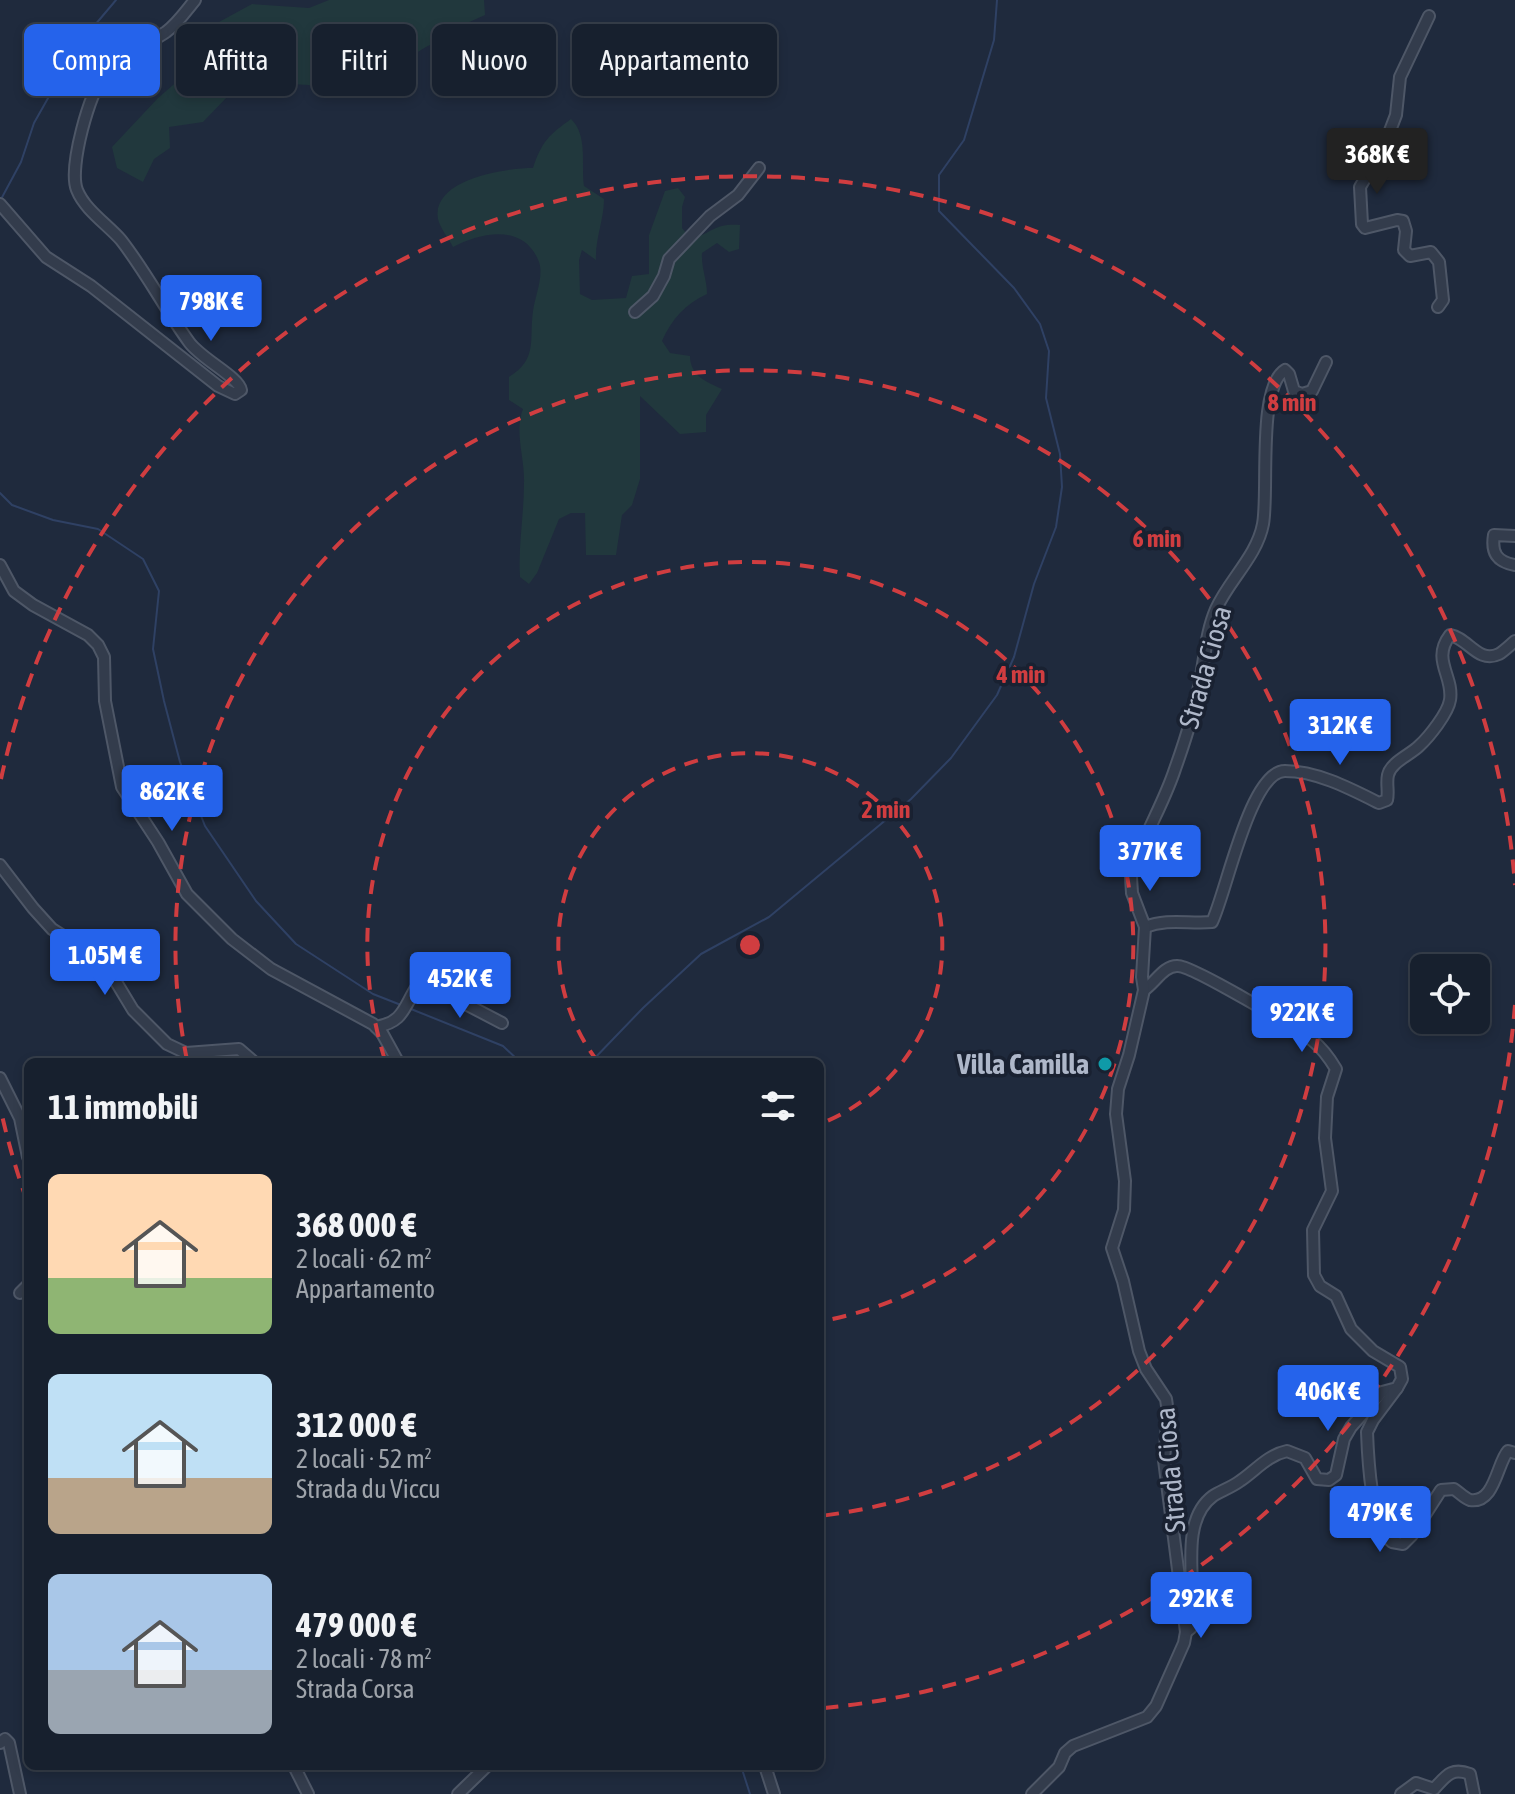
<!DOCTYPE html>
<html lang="it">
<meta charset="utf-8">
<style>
:root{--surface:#17202e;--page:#242d3a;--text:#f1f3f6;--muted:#9ea3aa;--line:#363e4a;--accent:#2563eb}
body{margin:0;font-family:"Asap Condensed",sans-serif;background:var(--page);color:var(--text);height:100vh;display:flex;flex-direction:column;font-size:30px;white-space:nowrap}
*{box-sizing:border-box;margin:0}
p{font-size:26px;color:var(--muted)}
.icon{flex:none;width:44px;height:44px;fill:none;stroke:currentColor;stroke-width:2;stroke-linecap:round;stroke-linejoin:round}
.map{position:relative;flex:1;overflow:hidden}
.panel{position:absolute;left:24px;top:1058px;width:800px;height:712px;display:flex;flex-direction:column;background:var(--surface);border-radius:12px;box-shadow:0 4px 12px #0003,0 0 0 2px var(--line)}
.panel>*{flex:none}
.banner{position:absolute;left:24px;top:24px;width:800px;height:72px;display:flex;gap:16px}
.controls{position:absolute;left:1410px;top:954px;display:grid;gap:16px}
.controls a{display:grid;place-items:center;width:80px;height:80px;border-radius:12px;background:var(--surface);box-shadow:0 4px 12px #0003,0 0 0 2px var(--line);font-size:40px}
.price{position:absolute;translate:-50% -68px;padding:0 18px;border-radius:8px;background:var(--accent);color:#fff;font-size:26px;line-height:52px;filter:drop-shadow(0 2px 4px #0008)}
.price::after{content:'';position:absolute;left:50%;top:48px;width:24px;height:18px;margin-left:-12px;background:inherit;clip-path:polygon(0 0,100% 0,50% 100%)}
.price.selected{background:#222;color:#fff}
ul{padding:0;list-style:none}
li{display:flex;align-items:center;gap:24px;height:200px;padding:0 24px}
li span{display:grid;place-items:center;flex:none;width:224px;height:160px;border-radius:12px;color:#555}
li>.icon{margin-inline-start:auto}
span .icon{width:96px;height:96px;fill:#fffc;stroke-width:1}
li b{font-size:34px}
h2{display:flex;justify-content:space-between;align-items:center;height:96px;padding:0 24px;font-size:34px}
.tag{padding:0 28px;border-radius:12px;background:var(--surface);box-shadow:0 4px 12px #0003,0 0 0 2px var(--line);font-size:28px;line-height:72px}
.tag.selected{background:var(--accent);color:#fff}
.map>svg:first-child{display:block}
.green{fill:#21383d}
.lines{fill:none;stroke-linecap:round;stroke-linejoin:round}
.stream{stroke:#2f4164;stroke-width:2}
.minor-casing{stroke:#4e5767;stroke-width:14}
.minor{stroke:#333c4c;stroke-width:10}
.ring{fill:none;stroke:#d03d40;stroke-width:4;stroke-dasharray:14 10}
.culture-dot{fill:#0f9aa8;stroke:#192131;stroke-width:3}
.labels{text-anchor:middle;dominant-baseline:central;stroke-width:7;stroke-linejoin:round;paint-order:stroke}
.street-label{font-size:28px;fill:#aeb7c9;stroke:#192131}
.poi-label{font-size:28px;font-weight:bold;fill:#aeb7c9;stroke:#192131;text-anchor:end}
.centre{fill:#d03d40;stroke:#192131;stroke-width:4}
.ring-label{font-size:24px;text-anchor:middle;font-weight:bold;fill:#d03d40;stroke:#192131;stroke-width:7;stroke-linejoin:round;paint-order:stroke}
</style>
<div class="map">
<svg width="1515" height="1794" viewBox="0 0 1515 1794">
<rect width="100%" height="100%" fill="#1f2a3d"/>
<g class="green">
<path d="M329,0h155l1,15 -31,14h-15v12c-16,6 -30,17 -44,27 -19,12 -17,24 -43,25l-11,-9 -15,12 -17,-11 -36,-2 -15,-11h-16l-9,7 -4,16 -26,27 -34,5 1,21 -16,11 -11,23 -26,-14 -5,-21 46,-49 44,-38 17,-38 33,-18 57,4z"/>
<path d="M571,119c17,16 10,45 13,67l20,13c0,21 -9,40 -8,61l-14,-10 -3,10 1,34 12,6 34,-2 6,-22 17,-2v-39l16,-44 13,-3 7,9 -3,10v21l9,11c23,-7 24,-16 49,-14l-1,24 -10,3 -12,-9 -15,10c-1,15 5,26 5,41 -22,10 -35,25 -45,47l8,12 20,3c0,20 17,26 32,33l-16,26v17l-26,2 -40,-38v83l-8,26 -10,10 -6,40h-30l-1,-42h-14l-12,6 -22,54 -8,11 -9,-7c-2,-31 4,-62 4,-94 1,-25 -10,-51 -1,-74l-14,-9v-23c29,-18 20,-36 24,-66 2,-15 11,-35 6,-49 -15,-39 -58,-30 -86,-15 -4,-8 -13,-19 -15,-28 -7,-40 68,-51 95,-51 9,-27 16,-33 38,-49z"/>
</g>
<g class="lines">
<g class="stream">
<path d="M0,201l21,-39 13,-39 44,-78 38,-45"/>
<path d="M0,493l12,12 41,15 45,9 45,30 16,32 -6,58 11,52 16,61 25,64 51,75 40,43 77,50 28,11"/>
<path d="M411,1009l92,37 17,16"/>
<path d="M591,1062l52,-54 58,-54 68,-37 142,-118 40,-41 46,-63 17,-38 20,-73 22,-57 6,-40 -2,-33 -14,-56 3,-47 -9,-27 -26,-36 -75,-77v-36l25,-35 30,-100 3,-40"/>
<path d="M741,1766l9,28"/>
</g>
<defs>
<g id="minor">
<path d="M1429,16l-29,61 -4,38 -13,34 -23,38 2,37 3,4 32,-8 6,1 3,10 -2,19 6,6 21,-4 8,10 4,38 -5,7"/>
<path d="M0,204l46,53 45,29 127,100 17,8 6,-4c-2,-13 -40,-31 -52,-48 -24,-33 -43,-70 -68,-102 -14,-16 -36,-30 -44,-50 -9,-22 13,-100 28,-117 15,-18 42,-28 61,-41 11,-8 20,-21 29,-32"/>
<path d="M635,312l18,-16 11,-20 5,-17 41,-43 28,-21 21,-27"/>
<path d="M1515,536l-21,-1c-3,18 3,27 21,30"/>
<path d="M0,565l14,26 19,14 55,30 10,10 6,12 1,44 17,86 36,55 29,52 45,45 39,30 102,55 9,9 16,29"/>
<path d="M0,865l33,43 19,21 52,33 29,48 34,34 19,9 53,-4 15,13"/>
<path d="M1145,927c23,-9 43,-3 67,-5 14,-28 38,-151 73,-151 32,0 66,18 94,32l8,-3c2,-8 -1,-17 1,-25 3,-13 22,-20 31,-29 10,-9 29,-33 31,-46 4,-24 -19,-40 0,-65 18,3 28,29 49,19 5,-3 11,-9 16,-13"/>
<path d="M1144,990c11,-7 20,-25 34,-24 14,0 121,63 135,75 9,7 17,18 23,28l-9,28 -2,41 7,53 -19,39 1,45 6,11 16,10 15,33 22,22 27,16 2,12 -5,9 -15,4 -31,35 -7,12 -8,36 -7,5 -12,-1 -12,-21 -18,-7c-19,4 -31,19 -47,30 -8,6 -19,10 -27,15 -37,27 -14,97 -22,132l-5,4"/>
<path d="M376,1027c27,-5 27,-18 40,-39l3,-1 35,11 48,25"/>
<path d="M0,1078l20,40 8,39"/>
<path d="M20,1293l8,-8"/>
<path d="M1397,1388l-24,32 -6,12c1,27 4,94 25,110l11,2 9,-9 29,-45 13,-1c5,3 10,9 16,11 25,4 27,-37 38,-49l7,2"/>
<path d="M0,1743l5,-4 4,4 11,51"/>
<path d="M294,1766l14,28"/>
<path d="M765,1766l9,28"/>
<path d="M458,1794l29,-28"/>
<path d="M1032,1794l27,-27 6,-14 8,-7 74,-29 9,-11 28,-63 2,-11 -22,-172 4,-47 -2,-14 -20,-30 -7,-18 -16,-70 -11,-33 12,-38 1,-29 -9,-67 2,-25 11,-34 15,-65 -2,-13 3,-50 -13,-34 -1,-16c10,-38 32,-71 44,-108 10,-28 20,-59 25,-88 5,-24 6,-49 16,-72 13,-29 41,-53 47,-85 6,-32 -6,-137 22,-154l4,4 5,17 8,3 10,-3 14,-29"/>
<path d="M1401,1794l15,-11 18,6c12,-13 17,-22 36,-15l4,20"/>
</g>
</defs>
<use href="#minor" class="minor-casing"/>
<use href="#minor" class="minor"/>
</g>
<g class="ring">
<path d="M598 1062A192 192 0 1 1 820 1124"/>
<path d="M385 1060A383 383 0 1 1 823 1321"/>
<path d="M187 1060A575 575 0 1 1 820 1516"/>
<path d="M1515 1005A767 767 0 0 1 824 1708M27 1201A767 767 0 0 1 1 1111M1 779A767 767 0 0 1 1515 885"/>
</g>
<circle class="culture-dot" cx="1105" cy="1064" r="8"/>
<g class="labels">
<g class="street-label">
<text transform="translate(1205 667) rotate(-74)">Strada Ciosa</text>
<text transform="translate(1170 1470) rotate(-95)">Strada Ciosa</text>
</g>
<g class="poi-label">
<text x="1089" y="1064">Villa Camilla</text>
</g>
</g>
<circle cx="750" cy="945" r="12" class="centre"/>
<g class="ring-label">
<text x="1292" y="411">8 min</text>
<text x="1157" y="547">6 min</text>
<text x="1021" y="683">4 min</text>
<text x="886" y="818">2 min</text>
</g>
</svg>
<div class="controls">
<a><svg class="icon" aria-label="locate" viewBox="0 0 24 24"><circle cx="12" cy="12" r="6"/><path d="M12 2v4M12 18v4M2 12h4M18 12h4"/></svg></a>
</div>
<b class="price selected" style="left:1377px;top:196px">368K €</b>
<b class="price" style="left:211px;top:343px">798K €</b>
<b class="price" style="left:1340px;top:767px">312K €</b>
<b class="price" style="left:172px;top:833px">862K €</b>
<b class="price" style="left:1150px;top:893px">377K €</b>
<b class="price" style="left:105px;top:997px">1.05M €</b>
<b class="price" style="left:460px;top:1020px">452K €</b>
<b class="price" style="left:1302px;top:1054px">922K €</b>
<b class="price" style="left:1328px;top:1433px">406K €</b>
<b class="price" style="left:1380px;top:1554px">479K €</b>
<b class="price" style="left:1201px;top:1640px">292K €</b>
<div class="banner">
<a class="tag selected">Compra</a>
<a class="tag">Affitta</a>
<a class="tag">Filtri</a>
<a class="tag">Nuovo</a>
<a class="tag">Appartamento</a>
</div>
<section class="panel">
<h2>11 immobili<svg class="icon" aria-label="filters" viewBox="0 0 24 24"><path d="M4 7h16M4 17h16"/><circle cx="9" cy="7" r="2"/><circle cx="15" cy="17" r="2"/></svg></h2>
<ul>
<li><span style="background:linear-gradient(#ffd9b3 65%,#8fb573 0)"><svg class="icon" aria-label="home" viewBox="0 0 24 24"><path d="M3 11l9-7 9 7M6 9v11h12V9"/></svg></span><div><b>368 000 €</b><p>2 locali · 62 m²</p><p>Appartamento</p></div></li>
<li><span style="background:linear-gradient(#bfe0f5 65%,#b9a48a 0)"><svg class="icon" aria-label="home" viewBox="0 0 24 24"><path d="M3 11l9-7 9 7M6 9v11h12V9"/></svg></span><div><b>312 000 €</b><p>2 locali · 52 m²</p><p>Strada du Viccu</p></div></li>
<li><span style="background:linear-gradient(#a9c7e8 60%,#9aa5b1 0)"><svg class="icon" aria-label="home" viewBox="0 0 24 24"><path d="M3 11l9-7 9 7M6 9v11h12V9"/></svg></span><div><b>479 000 €</b><p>2 locali · 78 m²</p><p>Strada Corsa</p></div></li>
</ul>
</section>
</div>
